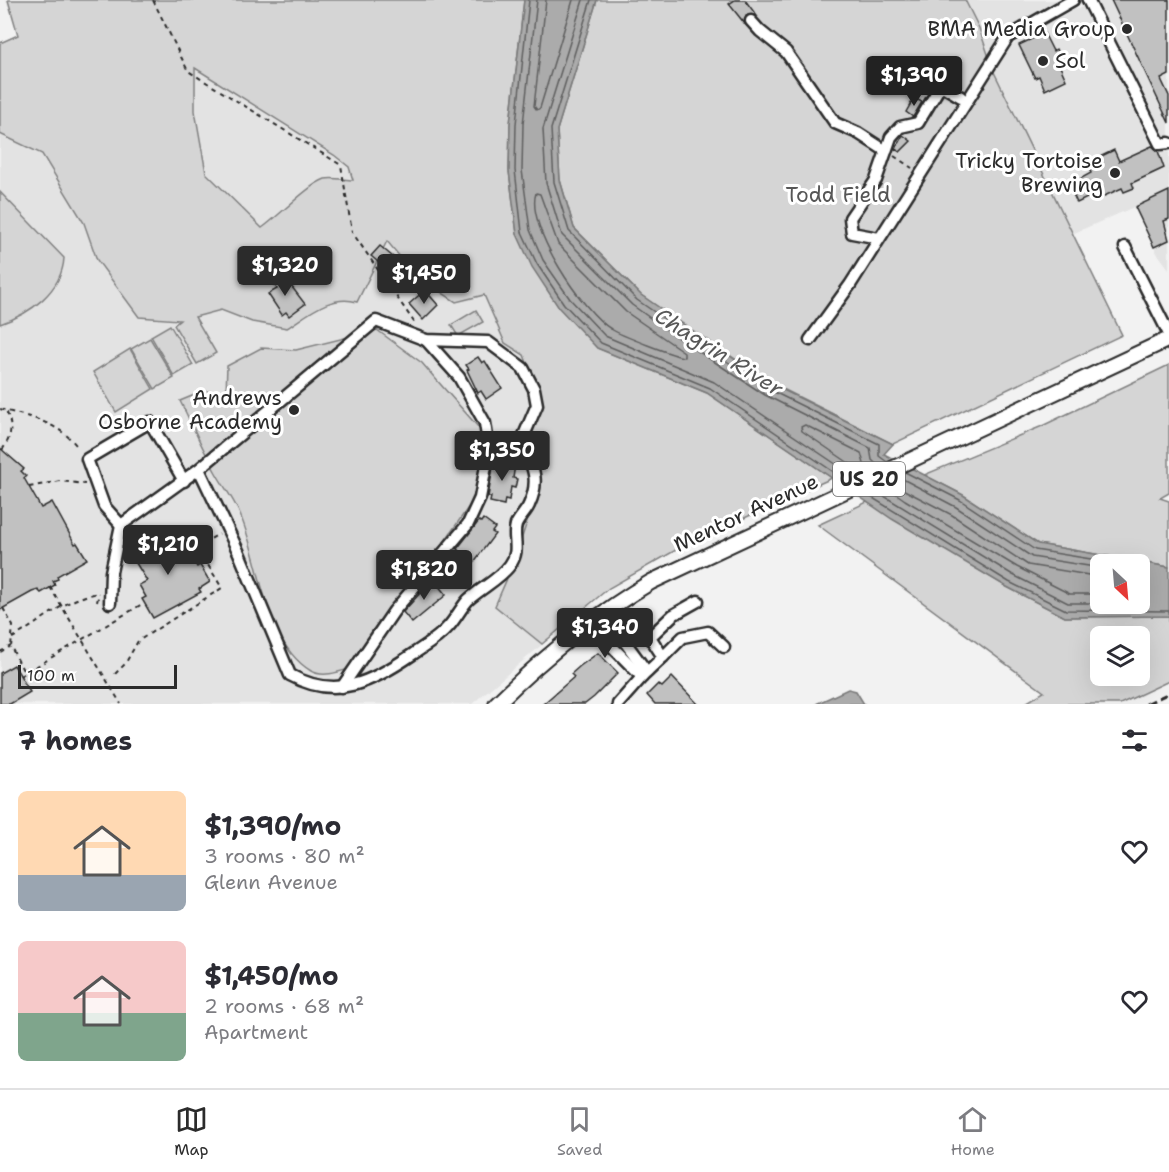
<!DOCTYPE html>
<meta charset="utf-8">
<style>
:root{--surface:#fff;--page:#f7f7f7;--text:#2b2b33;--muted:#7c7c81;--line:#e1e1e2;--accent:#2b2b2b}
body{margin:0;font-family:"Shantell Sans",sans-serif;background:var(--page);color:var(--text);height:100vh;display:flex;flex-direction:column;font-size:22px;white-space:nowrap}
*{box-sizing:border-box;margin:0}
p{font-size:20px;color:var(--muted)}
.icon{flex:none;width:33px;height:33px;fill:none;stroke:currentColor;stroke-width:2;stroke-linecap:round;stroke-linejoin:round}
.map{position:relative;height:704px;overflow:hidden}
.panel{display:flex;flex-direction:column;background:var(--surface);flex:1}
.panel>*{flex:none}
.needle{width:39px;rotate:154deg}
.tools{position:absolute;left:1090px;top:554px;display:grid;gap:12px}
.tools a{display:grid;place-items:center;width:60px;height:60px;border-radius:9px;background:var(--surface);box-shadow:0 6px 24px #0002;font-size:30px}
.scale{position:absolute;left:18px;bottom:15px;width:159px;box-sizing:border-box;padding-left:6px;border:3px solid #2b2b2b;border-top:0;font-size:16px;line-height:21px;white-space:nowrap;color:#2b2b2b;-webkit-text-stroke:4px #fff;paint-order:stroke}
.price{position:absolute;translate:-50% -51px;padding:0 14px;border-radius:6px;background:var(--accent);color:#fff;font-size:20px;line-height:39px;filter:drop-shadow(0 2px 3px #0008)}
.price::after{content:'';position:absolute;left:50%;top:36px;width:18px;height:14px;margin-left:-9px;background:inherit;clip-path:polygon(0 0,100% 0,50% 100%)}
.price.selected{background:#222;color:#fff}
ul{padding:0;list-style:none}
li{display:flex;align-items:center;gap:18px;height:150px;padding:0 18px}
li span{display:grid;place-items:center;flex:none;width:168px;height:120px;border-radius:9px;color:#555}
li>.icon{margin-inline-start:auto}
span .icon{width:72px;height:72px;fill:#fffc;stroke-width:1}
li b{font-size:26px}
h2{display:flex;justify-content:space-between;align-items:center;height:72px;padding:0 18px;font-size:26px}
.dock{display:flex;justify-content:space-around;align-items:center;height:84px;border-top:2px solid var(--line);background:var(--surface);font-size:16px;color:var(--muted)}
.dock a{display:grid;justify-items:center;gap:3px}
.dock .selected{color:var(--accent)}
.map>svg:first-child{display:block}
.built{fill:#e3e3e3}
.green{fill:#d5d5d5;stroke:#808080;stroke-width:1.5;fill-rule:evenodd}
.water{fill:#ababab;stroke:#787878;stroke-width:1.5;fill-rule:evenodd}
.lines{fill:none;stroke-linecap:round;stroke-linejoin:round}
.shore{stroke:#5e5e5e;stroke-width:1.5}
.building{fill:#c1c1c1;stroke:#2b2b2b;stroke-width:1.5}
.minor-casing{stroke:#2b2b2b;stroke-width:15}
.major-casing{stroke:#2b2b2b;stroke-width:18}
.path{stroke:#2b2b2b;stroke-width:2;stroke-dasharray:4.5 4.5;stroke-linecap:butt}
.minor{stroke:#fff;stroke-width:10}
.major{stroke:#fff;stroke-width:14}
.rail{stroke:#2b2b2b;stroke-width:3;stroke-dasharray:9 4.5;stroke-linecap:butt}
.poi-dot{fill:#2b2b2b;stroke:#fff;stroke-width:2}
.labels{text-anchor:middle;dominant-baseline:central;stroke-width:6;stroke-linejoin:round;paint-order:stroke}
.shield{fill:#fff;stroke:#6b6b6b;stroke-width:1.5}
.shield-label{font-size:20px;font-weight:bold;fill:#2b2b2b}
.poi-label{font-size:21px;fill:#2b2b2b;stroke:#fff;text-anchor:end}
.park-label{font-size:21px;fill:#565656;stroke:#fff}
.street-label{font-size:21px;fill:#2b2b2b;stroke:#fff}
.water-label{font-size:22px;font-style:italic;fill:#585858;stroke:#fff}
</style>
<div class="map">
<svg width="1169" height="704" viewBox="0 0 1169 704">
<rect width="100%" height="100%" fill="#f2f2f2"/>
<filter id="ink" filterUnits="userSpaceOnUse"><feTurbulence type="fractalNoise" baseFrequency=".0167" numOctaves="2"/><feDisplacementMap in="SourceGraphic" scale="12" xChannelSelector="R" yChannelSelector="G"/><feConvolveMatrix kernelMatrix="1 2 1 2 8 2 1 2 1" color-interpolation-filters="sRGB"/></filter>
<g filter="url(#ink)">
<g class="built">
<path d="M6,0h270l407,546 -74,42 -137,116h-472v-661l18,-9z"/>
<path d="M965,0h103l-67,36 -11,23z"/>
<path d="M1102,0h67v269l-12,-16 -23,-46 -62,27 -78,-162 12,-20 15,-15 52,-27z"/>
</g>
<g class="green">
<path d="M8,0h516l-14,124 -1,47 8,63 80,114 110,45 125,85 -149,68 -74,42 -67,56 -47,-38c21,-45 36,-91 46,-141l-9,-14 4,-65 -12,-31 -19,-12 -21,-48 -28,7 -41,-27 -28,-34 -30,61c-26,-8 -48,12 -70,26l-35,-6 -31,-12 -26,7 21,36 -19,11 -23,-39 6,-5 -41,-3 -42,-57 -13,-37 -42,-69 -42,-20v-91l18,-8zM195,68l139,87 15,12 4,13c-8,0 -20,-3 -28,-1 -17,6 -46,37 -63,49l-56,-55 -11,-62z"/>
<path d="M597,0h368l14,28 15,44 128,263 -229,109 -122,-61 -85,-57 -45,-31 -67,-67 -14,-48 -3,-50z"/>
<path d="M0,192l64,66c-2,33 -34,56 -64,66z"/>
<path d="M476,310l7,12 -25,14 -7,-11z"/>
<path d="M170,325l23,40 -19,11 -23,-40z"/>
<path d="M377,330l45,33 12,14 45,51 7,18 -12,53 -50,72 -52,63 -21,34c-12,4 -28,10 -40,3 -49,-30 -50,-113 -73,-161 -6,-13 -16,-26 -23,-39 -13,-23 -23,-47 -35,-70l24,-10 22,2 1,-27 34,-18 35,2z"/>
<path d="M150,338l24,40 -19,11 -24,-40z"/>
<path d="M130,349l23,40 -37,23 -23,-40z"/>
<path d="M1169,365v128l-9,5 9,3v66l-131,-23 -75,-49 -39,-20 116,-48z"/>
<path d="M867,502l140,85 58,30 104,-1v65l-49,23h-96l20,-12 -226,-167zM1101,636h39v39h-39z"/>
</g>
<g class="water">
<path d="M524,0h73l-40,130 3,50 14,48 67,67 45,31 85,58 122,60 -9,10 79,41 75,49 131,23v49l-104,1 -58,-30 -115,-68 -185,-126 -110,-45 -38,-40 -27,-41 -15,-33 -8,-63 1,-47zM1101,564h39v39h-39z"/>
<path d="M848,689l8,2 8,13h-48z"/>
</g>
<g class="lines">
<g class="shore">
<path d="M529,0l-13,124 -1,46 7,62 15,32 27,40 37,39 109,45 137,93"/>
<path d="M537,0l-14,124 -1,46 8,60 13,30 27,39 35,37 109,46 141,95"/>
<path d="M546,0l-12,106 3,4 3,-2 33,-108"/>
<path d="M583,0l-40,129 3,54 16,52 70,70 46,33 87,57 105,53 2,12 6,6"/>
<path d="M591,0l-40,129 3,53 15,49 68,69 45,31 86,58 111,55v12l8,6"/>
<path d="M536,193l4,1 18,50 68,68 58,40v5c-7,0 -64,-22 -73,-28 -28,-17 -86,-103 -75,-136z"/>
<path d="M805,425l56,28 5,18 -4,1 -60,-41 -1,-4z"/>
<path d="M905,472l55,28 75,50 87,14"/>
<path d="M897,476l59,31 76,50 69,11"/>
<path d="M887,481l65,34 76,50 73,12"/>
<path d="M881,483l24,17 112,67 53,27h31"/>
<path d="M871,488l142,87 55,28h54"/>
<path d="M863,492l146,90 57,28 103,1"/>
</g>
</g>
<g class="building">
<path d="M735,0h10l12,16 -11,-1 -1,9 -16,-20z"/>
<path d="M1111,0h58v75l-8,4 8,17v27z"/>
<path d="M1044,33l9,18 3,-2 5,11 -3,2 8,18 -21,10 -6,-14 -4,2 -16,-33z"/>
<path d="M914,98l8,4 -9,15 -7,-5z"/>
<path d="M903,135l8,6 -11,11 -5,-3z"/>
<path d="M1152,146l6,5 6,17 -32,15 2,5 -10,4 -2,-4 -29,13 -2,-5 -14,7 -8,-18 22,-12 -4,-10 27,-13 5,11z"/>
<path d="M1169,191v28l-5,2 5,19 -15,7 -19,-40z"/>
<path d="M380,246l19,16 -9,10 -19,-16z"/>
<path d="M282,274l23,30 -16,12 -3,-4 -4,3 -14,-21 9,-5 -5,-9z"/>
<path d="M425,290l13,15 -15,15 -14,-16z"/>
<path d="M478,357l4,6 3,-2 17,27 -16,11 -5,-8 -3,2 -11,-23 2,-1 -3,-4z"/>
<path d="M0,448l24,21 -3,2 5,5 -2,2 17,30 11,-6 23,42 2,-1 10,16 -30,17 1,3 -5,2 2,4 -14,8 -3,-3 -6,2 -32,18z"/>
<path d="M494,461l21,4 -2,13 4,1 -2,9 -4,-1 -2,13 -4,-1 -1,6 -14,-3 1,-5h-3z"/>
<path d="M483,519l12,9 -3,4 3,2 -21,28 -17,-13 22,-28 2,1z"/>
<path d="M167,534l15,26 8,-5 7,12 3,-2 10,17 -11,7 2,3 -48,26 -11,-19 4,-2 -7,-12 8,-4 -16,-26z"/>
<path d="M433,579l13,16 -34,28 -9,-11z"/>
<path d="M598,653l20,20 -24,24 -9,7h-42l31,-27 -3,-3 9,-8z"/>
<path d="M14,665l16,27 -20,12h-10v-31z"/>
<path d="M672,677l26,27h-43l-8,-9 11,-11 4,3z"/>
</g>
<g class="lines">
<defs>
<g id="minor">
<path d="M1088,0l72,144 9,-1"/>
<path d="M751,21l9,10 26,21 49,71 23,10 28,18"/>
<path d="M879,238l-27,-5 -2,-15 26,-38 15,-43 9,-10 18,-4 23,-38 20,12"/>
<path d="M1125,247l44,87"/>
<path d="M810,340l40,-55 158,-248 65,-37"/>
<path d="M121,525l-17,-19 -17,-47 63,-37 34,59"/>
<path d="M110,603l1,-31 10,-47 78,-56 40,84 51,122c47,26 84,6 123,-21 12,-8 26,-16 36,-28 7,-8 12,-18 19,-26 13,-12 32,-21 42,-35 11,-15 2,-27 6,-40 3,-7 10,-13 13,-20 12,-26 3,-39 -7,-65l15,-35 -3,-16 -11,-21 -35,-26 -62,-2 -50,-19 -177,148"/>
<path d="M603,612l44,60"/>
<path d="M588,622l54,55 -24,27"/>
<path d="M663,657l20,-20 25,-5 16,15"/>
<path d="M642,677l21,-20 -13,-20 23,-22 25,-14"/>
<path d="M342,687l52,-76 74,-87 12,-26 9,-48 -4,-27 -26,-46 -33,-37"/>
</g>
<path id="major" d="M496,704c48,-47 97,-88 155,-122l518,-243"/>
</defs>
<use href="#minor" class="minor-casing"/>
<use href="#major" class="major-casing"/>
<g class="path">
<path d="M153,0l35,71 153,94 11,67 64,93"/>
<path d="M894,156l18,12"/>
<path d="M0,409c29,8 56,12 76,36"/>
<path d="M2,450c10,-13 11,-25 4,-39"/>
<path d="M29,487l31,-6 25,3"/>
<path d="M180,557l39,-23"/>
<path d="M50,587l71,117"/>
<path d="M97,602l2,-9"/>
<path d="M3,608l10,18 -2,21 14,27"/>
<path d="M12,638c30,-16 52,-40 87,-45"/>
<path d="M0,652l11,-6"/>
<path d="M115,674l10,-10 13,-23 84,-53 -25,-41"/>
<path d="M20,676l124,-73"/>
</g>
<use href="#minor" class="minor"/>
<use href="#major" class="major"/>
<path class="rail" d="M1146,704l23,-11"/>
</g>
</g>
<g class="poi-dot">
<circle cx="1127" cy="29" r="6"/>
<circle cx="1043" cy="61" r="6"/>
<circle cx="1115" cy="173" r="6"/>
<circle cx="294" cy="410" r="6"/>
</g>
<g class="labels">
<rect class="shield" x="833" y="462" width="72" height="34" rx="4.5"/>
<g class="shield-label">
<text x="869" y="479">US 20</text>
</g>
<g class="poi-label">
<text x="1115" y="29">BMA Media Group</text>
<text x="1055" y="61" text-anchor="start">Sol</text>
<text x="1103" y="161">Tricky Tortoise<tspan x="1103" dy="24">Brewing</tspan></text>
<text x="282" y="398">Andrews<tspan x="282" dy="24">Osborne Academy</tspan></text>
</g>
<g class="park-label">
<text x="838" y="195">Todd Field</text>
</g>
<g class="street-label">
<text transform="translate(746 513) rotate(-25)">Mentor Avenue</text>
</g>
<g class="water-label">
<text transform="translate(719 352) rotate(32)">Chagrin River</text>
</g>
</g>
</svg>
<div class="tools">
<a><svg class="needle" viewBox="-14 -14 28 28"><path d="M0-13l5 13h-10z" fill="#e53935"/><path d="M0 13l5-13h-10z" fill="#7c7c81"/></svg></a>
<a><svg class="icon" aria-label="layers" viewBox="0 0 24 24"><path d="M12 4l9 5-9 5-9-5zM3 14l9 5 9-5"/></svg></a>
</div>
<div class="scale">100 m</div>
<b class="price selected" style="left:914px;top:107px">$1,390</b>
<b class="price" style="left:285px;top:297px">$1,320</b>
<b class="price" style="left:424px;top:305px">$1,450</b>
<b class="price" style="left:502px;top:482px">$1,350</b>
<b class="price" style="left:168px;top:576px">$1,210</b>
<b class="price" style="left:424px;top:601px">$1,820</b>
<b class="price" style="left:605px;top:659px">$1,340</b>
</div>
<section class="panel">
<h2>7 homes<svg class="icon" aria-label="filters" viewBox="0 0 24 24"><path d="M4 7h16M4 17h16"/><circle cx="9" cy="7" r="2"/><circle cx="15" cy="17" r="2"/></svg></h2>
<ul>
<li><span style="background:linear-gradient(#ffd9b3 70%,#9aa5b1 0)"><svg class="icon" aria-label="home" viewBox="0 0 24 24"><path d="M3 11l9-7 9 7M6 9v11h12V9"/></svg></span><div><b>$1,390/mo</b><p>3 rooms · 80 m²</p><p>Glenn Avenue</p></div><svg class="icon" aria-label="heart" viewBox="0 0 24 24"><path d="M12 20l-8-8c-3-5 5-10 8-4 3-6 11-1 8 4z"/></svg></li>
<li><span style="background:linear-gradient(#f6c9c9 60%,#7fa58c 0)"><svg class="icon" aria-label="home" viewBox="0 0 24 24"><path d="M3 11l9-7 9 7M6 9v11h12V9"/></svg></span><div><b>$1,450/mo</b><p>2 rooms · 68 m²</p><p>Apartment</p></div><svg class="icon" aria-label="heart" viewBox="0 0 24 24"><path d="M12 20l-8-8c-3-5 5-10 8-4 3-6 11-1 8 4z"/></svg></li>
</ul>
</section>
<nav class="dock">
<a class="selected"><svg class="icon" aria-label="map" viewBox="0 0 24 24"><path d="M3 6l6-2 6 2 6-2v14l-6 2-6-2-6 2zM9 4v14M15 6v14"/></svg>Map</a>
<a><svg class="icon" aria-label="saved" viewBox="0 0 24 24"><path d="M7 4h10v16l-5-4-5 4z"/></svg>Saved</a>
<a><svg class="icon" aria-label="home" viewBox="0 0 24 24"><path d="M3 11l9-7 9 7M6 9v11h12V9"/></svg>Home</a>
</nav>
